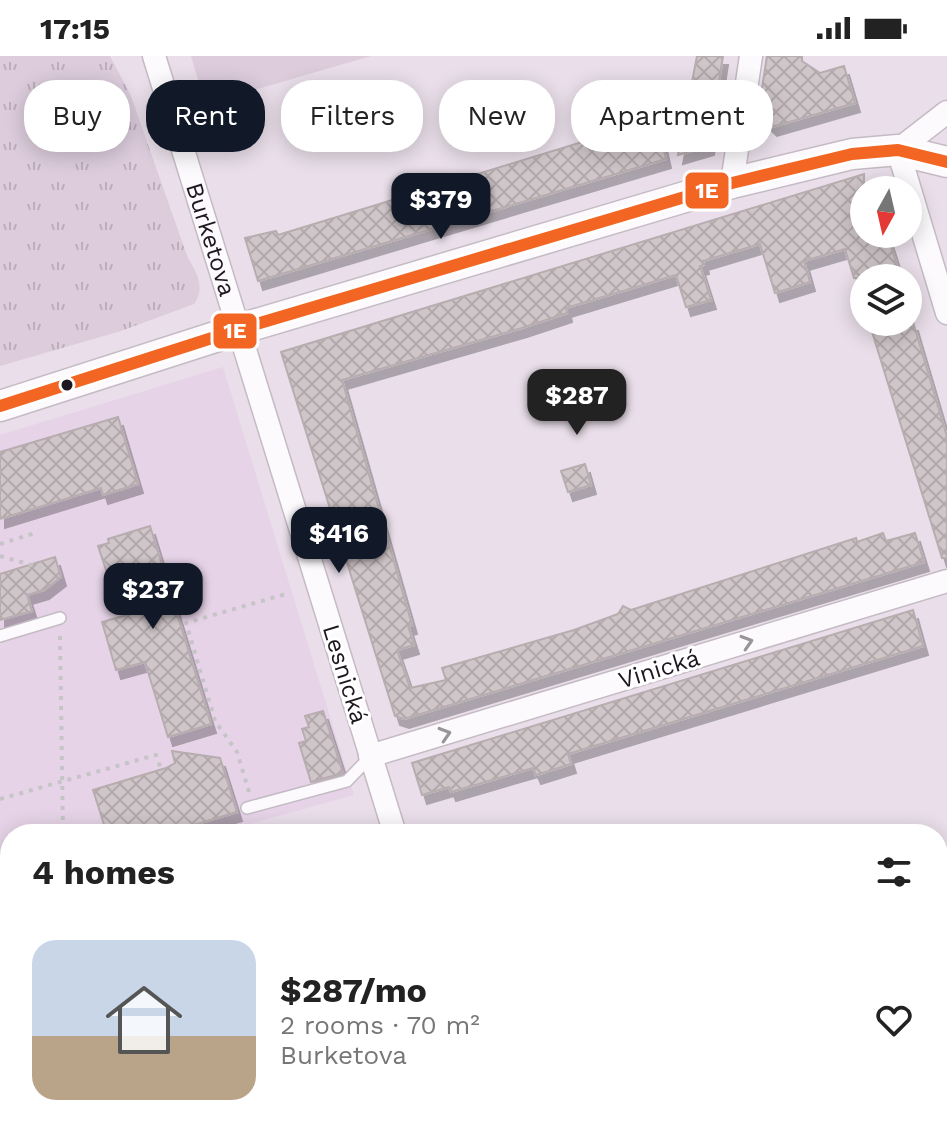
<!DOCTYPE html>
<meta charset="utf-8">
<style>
:root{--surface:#fff;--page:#f2f2f2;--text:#222;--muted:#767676;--accent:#111827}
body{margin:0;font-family:"Work Sans",sans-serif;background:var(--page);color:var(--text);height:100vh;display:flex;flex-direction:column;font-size:30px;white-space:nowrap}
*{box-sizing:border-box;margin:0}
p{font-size:26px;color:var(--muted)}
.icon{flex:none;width:44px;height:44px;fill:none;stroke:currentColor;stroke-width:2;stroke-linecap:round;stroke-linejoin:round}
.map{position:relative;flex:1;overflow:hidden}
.details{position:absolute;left:0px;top:768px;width:948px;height:312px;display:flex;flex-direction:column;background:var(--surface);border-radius:32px 32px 0 0;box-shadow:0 4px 20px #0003}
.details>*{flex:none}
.guide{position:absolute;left:24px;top:24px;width:900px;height:72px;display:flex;gap:16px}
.needle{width:52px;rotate:188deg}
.fabs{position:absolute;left:850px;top:120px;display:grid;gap:16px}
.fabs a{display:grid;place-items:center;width:72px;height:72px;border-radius:50%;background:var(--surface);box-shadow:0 4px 20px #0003;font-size:40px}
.price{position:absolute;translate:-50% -68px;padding:0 18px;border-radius:16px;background:var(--accent);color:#fff;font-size:26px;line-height:52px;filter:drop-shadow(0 2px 4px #0008)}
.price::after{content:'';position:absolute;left:50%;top:48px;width:24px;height:18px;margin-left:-12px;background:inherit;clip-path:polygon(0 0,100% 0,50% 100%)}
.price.selected{background:#222;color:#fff}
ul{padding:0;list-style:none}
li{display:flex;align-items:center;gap:24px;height:200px;padding:0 32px}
li span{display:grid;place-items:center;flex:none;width:224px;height:160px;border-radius:24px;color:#555}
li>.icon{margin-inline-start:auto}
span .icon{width:96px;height:96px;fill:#fffc;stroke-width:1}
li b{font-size:34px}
h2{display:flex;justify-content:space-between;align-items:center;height:96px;padding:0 32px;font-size:34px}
.pill{padding:0 28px;border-radius:32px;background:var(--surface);box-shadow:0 4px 20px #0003;font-size:28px;line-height:72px}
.pill.selected{background:var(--accent);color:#fff}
.status{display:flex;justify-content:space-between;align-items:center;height:56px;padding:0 40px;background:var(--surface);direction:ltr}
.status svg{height:22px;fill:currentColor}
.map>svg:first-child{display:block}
.built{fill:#e6d3e7}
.industrial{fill:url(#industrial-furrows)}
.grass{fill:url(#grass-tufts)}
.forest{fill:url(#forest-crowns)}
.garden{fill:#dcccdc}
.building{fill:url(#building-cross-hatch);stroke:#b7adaf;stroke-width:2;filter:url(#shadow)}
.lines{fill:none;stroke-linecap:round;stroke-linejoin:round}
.lane-casing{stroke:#c4bbc4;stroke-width:14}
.street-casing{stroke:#c4bbc4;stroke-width:25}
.secondary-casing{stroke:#c4bbc4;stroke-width:33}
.path{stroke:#c7c4c7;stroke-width:4;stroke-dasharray:4 6;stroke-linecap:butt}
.lane{stroke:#fcfafc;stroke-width:11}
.street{stroke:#fcfafc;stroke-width:22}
.secondary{stroke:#fcfafc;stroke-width:30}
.bus-1-casing{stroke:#fff;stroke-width:18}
.bus-1{stroke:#f26522;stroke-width:12}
.oneway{stroke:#999499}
.bus-dot{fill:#1f171f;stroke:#fff;stroke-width:3}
.labels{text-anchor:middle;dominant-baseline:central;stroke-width:6;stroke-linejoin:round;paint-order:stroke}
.street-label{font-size:24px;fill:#1f171f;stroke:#fff}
.line-badge{stroke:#fff;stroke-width:3}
.badge-label{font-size:22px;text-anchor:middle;font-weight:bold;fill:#fff}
</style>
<div class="status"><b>17:15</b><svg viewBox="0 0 49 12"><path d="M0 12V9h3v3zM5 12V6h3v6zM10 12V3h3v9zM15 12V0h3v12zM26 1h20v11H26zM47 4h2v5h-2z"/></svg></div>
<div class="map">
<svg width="947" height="1080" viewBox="0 0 947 1080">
<defs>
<pattern id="industrial-furrows" width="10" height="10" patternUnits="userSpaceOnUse" patternTransform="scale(2)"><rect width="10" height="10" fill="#e6d3e7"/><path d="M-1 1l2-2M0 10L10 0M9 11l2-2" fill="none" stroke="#c5b4c6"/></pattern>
<pattern id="grass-tufts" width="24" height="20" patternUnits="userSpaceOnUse" patternTransform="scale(2)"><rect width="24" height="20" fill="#dcccdc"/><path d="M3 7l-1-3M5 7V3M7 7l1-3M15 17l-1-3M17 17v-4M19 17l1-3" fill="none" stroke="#bcaebc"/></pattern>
<pattern id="forest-crowns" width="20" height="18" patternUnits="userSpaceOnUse" patternTransform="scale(2)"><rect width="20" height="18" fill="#cfbbd0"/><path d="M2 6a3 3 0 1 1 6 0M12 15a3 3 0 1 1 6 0" fill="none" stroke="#b1a0b2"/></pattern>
<pattern id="building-cross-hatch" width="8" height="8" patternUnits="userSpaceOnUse" patternTransform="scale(2)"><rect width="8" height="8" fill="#d0c6c9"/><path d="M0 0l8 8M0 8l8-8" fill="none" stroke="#b2a9ac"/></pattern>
<filter id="shadow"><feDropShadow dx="5" dy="9" stdDeviation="0" flood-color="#0004"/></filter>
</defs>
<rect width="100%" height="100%" fill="#e9dee9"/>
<path class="built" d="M223,311l131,428 -140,39h-204v57l-10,3v-459z"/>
<path class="industrial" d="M947,961v119h-656l-2,-10h649v-105z"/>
<path class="grass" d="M0,0h110l21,40 56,160c9,15 19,32 7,48l-73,27 -121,35z"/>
<path class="forest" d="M10,836v234h279l2,10h-291v-241z"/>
<path class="garden" d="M191,0h180l-151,44 -19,-10z"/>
<g class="building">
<path d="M697,0h26l-14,90 -31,9z"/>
<path d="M767,0h35v5l18,12 24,-7 11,37 -83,24 -14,-13z"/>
<path d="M657,63l9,40 -408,122 -13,-43 31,-7 2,4z"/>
<path d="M864,118v60h23l14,44h-47l-9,-29 -41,12 6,21 -35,11 -15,-49 -57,17 1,4 -4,1 11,34 -25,7 -10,-32 -110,33 1,5 -45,15 -180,52 70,245 -4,1 6,19 -17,5 13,38 36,-8 -4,-12 132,-38 44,-16 5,-8 8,4 225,-72 1,4 26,-9 3,8 29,-8 9,29 -520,157 -9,-3 -114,-364z"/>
<path d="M869,266h44l34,115v121h-5z"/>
<path d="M118,361l20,67 -35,11 -2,-7 -101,31v-67z"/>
<path d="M585,408l6,21 -23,7 -7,-21z"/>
<path d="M150,470l61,198 -43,13 -23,-75 -29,8 -14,-48 28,-8 -12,-42 -10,4 -10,-30 11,-3 -1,-4z"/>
<path d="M55,501l6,20 -17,13 -17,5 5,16 -32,9v-46z"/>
<path d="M913,554l10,36 -355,108 3,10 -35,11 -3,-7 -82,24 -2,-5 -27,8 -10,-32z"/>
<path d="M323,655l20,62 -32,9 -12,-39 7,-2 -4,-12 7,-2 -4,-11z"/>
<path d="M172,695l48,7 17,54 -73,22h-57l-14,-44 73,-22 9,-5z"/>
</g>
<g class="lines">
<defs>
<g id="lane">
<path d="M0,580l60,-18"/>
<path d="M247,752l100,-27 23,-24"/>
<path d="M490,1070l3,10"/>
<path d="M729,1070l5,10"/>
</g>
<g id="street">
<path id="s1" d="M154,0l241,778"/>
<path d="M947,56l-49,38 49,163"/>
<path d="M732,127l19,-127"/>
<path d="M370,700l577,-175"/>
<path d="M938,944l9,-3"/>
</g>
<path id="secondary" d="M0,350l240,-77 492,-146 120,-29 46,-4 49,12"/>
</defs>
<use href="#lane" class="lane-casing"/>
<use href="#street" class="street-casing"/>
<use href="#secondary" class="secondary-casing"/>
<g class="path">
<path d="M0,488l35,-11"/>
<path d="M0,500l46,13"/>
<path d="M60,580l3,198"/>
<path d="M249,736l-12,-40 -22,-31 -29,-98 103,-30"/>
<path d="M0,743l156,-44 5,14"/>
<path d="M212,778l30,-9"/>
<path d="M0,841l10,-3"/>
<path d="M0,892l10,-11"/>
<path d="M0,914l10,1"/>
<path d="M0,1029l10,-5"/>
<path d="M48,1080l12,-10"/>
<path d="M232,1080l2,-10"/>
</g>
<use href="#lane" class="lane"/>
<use href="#street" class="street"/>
<use href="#secondary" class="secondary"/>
<defs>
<path id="bus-1" d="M0,350l240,-77 492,-146 120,-29 46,-4 49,12"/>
</defs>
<use href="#bus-1" class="bus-1-casing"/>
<use href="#bus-1" class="bus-1"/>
</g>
<defs><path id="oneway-chevron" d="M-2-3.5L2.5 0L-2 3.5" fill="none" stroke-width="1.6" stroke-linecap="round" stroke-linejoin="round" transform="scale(2)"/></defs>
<g class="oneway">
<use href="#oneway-chevron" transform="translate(747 586) rotate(-17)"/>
<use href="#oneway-chevron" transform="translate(445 678) rotate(-17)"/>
</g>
<circle class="bus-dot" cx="67" cy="329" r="7"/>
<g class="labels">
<g class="street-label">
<text stroke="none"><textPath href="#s1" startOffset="192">Burketova</textPath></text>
<text transform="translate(659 613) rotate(-17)">Vinická</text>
<text transform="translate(345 618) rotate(73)">Lesnická</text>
</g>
</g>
<g class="line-badge">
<rect x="684" y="115" width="46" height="39" rx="8" fill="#f26522"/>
<rect x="212" y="256" width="46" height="38" rx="8" fill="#f26522"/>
</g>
<g class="badge-label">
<text x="707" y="142">1E</text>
<text x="235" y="282">1E</text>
</g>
</svg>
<div class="fabs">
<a><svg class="needle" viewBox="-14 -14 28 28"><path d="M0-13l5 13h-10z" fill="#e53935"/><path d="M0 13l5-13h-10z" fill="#767676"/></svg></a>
<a><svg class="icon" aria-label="layers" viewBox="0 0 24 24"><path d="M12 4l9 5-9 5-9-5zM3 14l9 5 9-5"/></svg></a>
</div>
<b class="price" style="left:441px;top:185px">$379</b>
<b class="price selected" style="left:577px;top:381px">$287</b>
<b class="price" style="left:339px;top:519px">$416</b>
<b class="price" style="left:153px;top:575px">$237</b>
<div class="guide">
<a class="pill">Buy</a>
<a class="pill selected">Rent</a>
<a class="pill">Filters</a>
<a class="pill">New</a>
<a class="pill">Apartment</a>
</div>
<section class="details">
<h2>4 homes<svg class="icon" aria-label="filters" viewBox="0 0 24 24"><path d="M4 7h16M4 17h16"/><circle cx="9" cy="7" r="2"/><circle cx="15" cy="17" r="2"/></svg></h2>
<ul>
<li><span style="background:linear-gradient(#c9d6e8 60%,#b9a48a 0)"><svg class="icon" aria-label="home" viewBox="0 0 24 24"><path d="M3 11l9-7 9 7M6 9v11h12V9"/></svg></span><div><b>$287/mo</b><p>2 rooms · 70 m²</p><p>Burketova</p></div><svg class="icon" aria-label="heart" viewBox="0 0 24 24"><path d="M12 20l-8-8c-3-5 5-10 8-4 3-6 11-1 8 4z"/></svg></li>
</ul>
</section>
</div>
